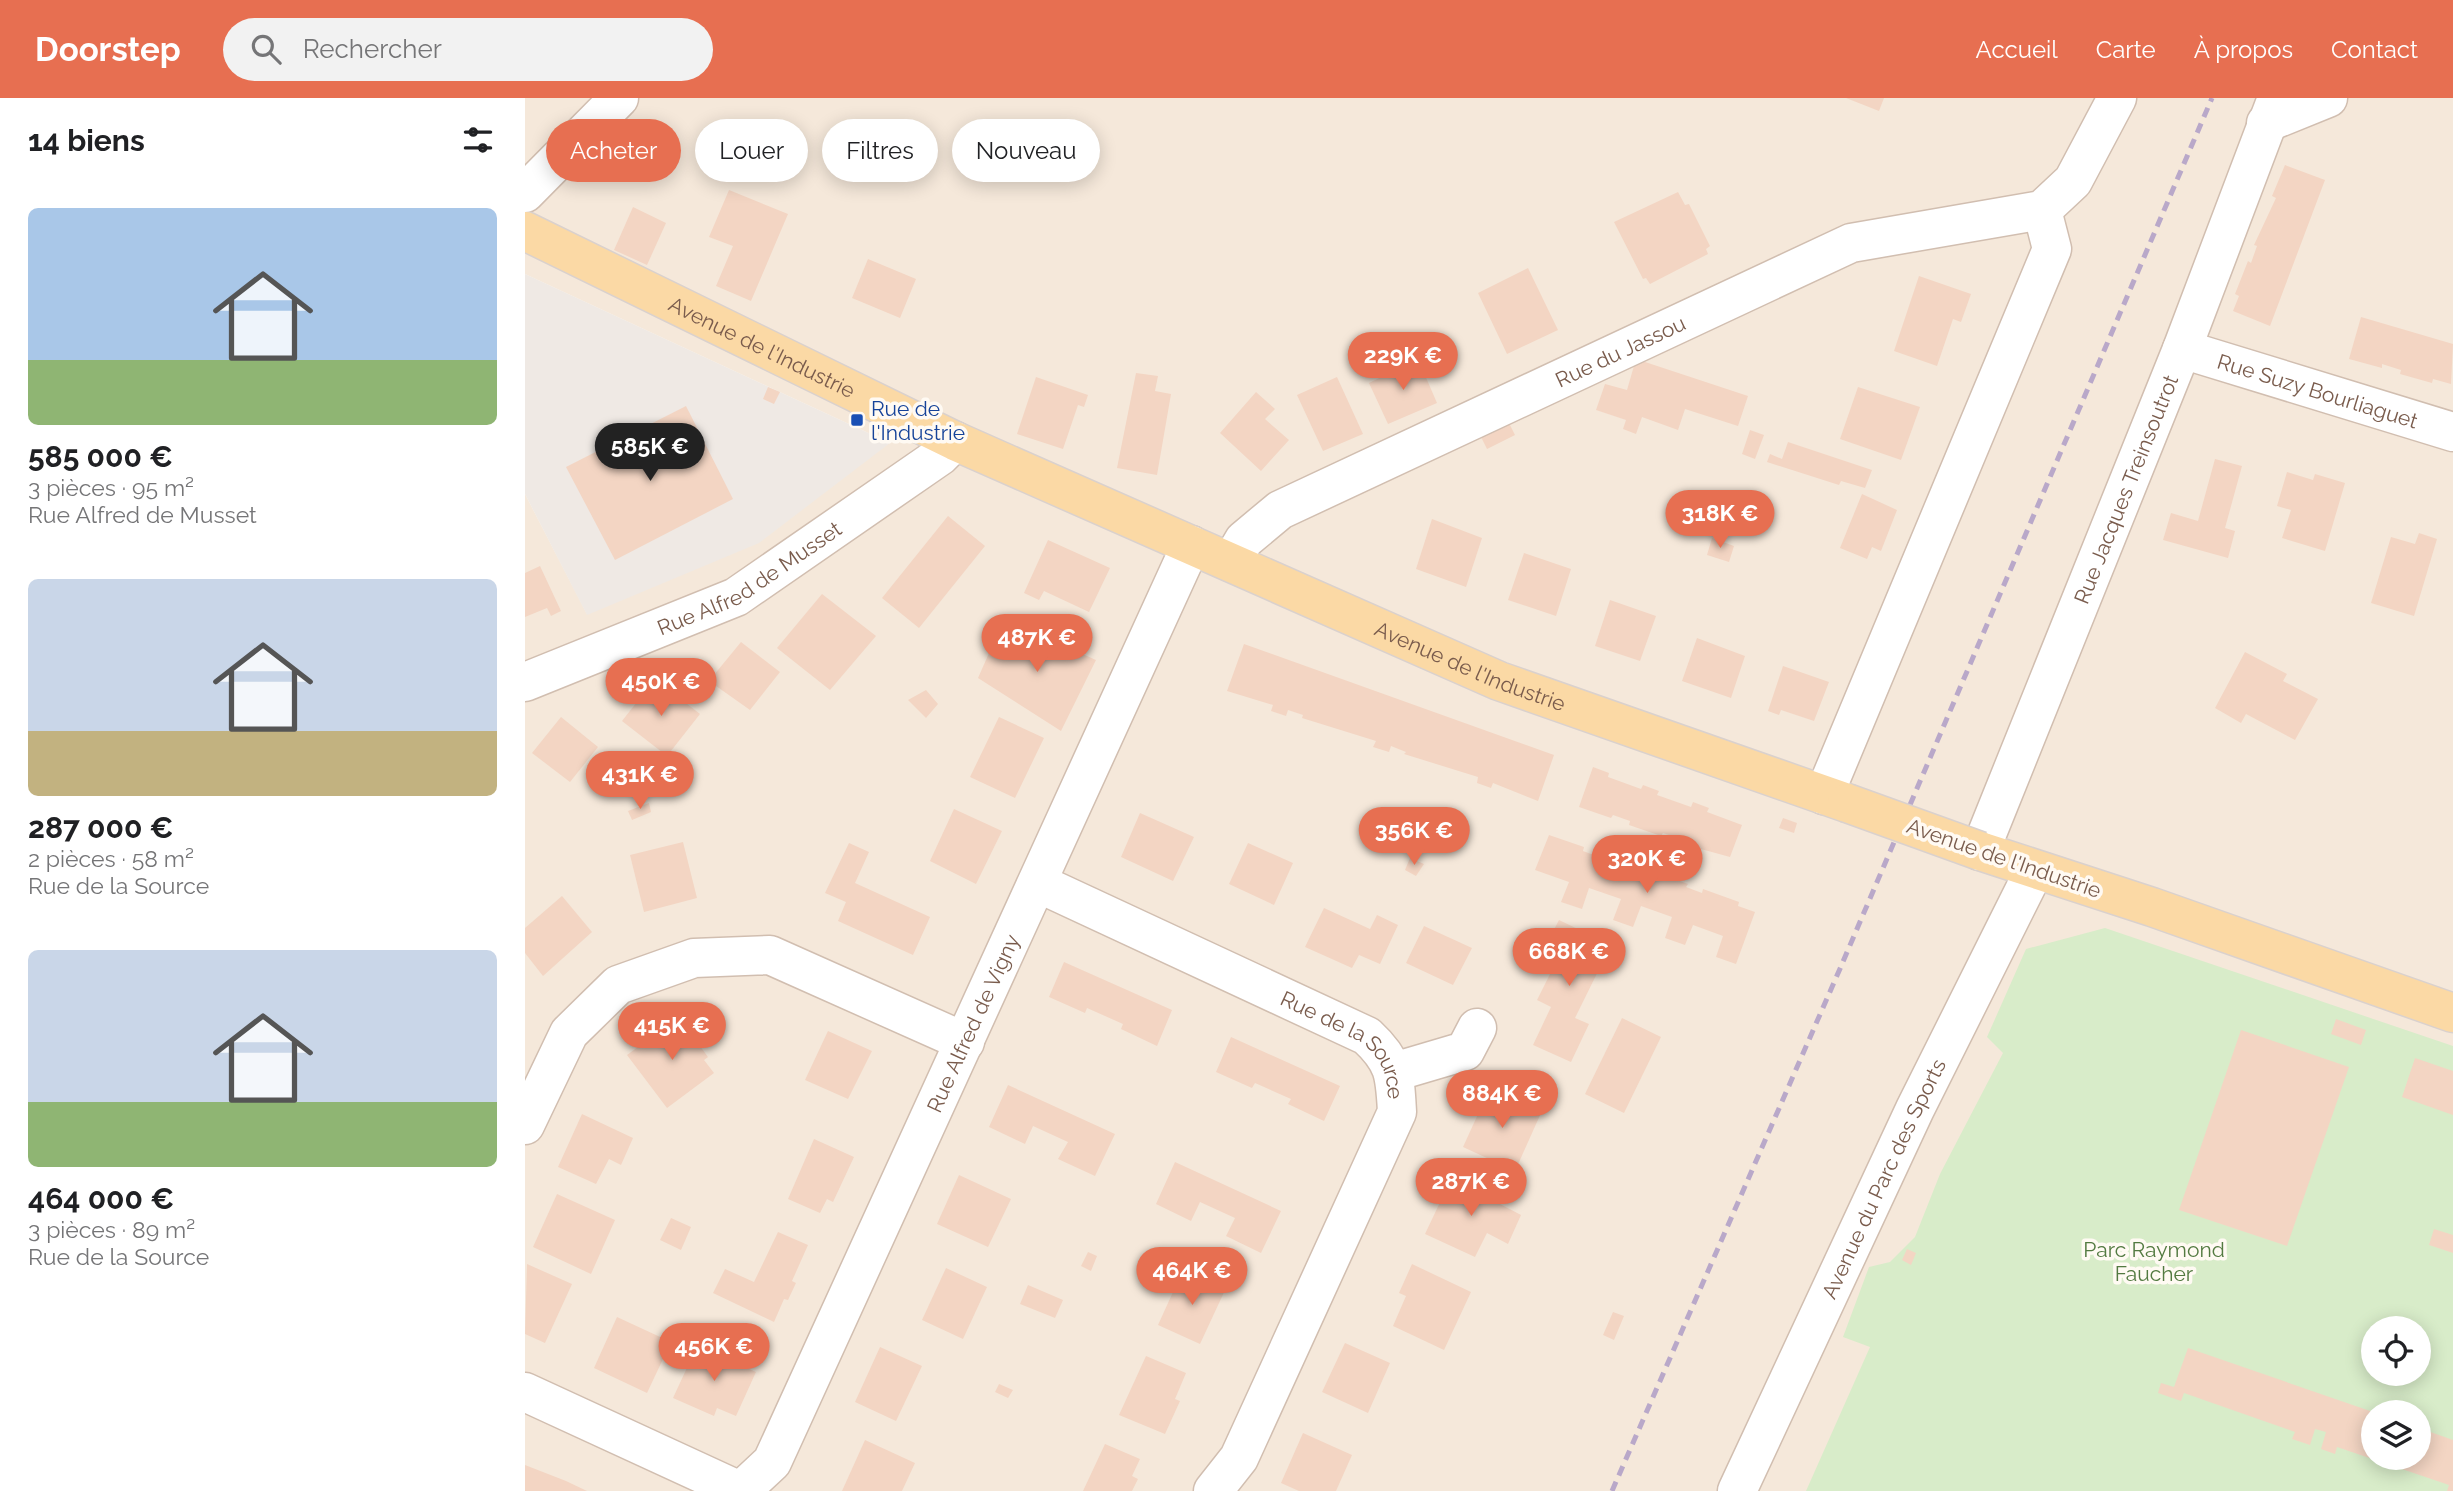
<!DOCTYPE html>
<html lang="fr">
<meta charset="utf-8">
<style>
:root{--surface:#fff;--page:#f2f2f2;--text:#202124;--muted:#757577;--accent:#e76f51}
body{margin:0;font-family:Raleway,sans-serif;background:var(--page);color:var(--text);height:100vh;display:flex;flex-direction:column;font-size:26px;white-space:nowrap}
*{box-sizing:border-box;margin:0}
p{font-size:23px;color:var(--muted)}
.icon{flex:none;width:38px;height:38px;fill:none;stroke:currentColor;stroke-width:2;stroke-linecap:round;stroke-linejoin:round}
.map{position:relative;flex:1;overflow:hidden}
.details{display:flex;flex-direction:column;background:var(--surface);width:525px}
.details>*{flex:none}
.banner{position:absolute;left:21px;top:21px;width:665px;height:63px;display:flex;gap:14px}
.buttons{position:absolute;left:1836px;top:1218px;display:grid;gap:14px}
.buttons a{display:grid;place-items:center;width:70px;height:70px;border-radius:50%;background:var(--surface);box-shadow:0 4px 18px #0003;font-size:35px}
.price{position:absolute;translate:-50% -60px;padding:0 16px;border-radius:24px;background:var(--accent);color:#fff;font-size:23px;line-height:46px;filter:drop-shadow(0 2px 4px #0008)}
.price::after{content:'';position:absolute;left:50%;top:42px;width:21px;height:16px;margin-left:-10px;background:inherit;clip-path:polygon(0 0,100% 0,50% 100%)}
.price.selected{background:#222;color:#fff}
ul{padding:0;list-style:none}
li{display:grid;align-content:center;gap:14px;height:371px;padding:0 28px}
li span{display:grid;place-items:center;height:217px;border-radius:10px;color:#555}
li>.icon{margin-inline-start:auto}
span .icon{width:126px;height:126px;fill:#fffc;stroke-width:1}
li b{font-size:30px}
h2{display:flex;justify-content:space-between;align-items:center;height:84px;padding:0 28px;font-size:30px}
.tag{padding:0 24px;border-radius:32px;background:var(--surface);box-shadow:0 4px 18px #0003;font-size:24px;line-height:63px}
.tag.selected{background:var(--accent);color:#fff}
header{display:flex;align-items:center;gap:42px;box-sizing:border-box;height:98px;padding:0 35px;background:var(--accent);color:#fff}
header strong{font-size:33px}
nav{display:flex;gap:38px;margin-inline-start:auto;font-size:24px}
.search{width:490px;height:63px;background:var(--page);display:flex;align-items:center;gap:18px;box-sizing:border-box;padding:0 24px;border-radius:38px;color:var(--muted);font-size:26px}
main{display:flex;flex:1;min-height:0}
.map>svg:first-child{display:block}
.residential{fill:#f5e8da;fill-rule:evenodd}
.industrial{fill:#efe9e4}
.green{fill:#d8ecc9;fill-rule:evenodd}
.building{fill:#f3d5c3}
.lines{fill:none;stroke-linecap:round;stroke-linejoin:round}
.minor-casing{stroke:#d1beb0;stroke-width:41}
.major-casing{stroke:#dad1cd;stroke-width:41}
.minor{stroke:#fff;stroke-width:38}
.major{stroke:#fbd9a5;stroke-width:38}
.rail{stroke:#b9a8c9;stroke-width:5;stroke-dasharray:10 7;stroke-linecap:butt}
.major-bridge-casing{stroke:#dad1cd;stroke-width:41;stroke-linecap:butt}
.major-bridge{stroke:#fbd9a5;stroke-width:38}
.transit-dot{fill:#1a4fb4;stroke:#fffaf3;stroke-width:2.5}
.labels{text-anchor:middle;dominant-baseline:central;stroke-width:7;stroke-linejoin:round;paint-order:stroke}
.street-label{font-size:21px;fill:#7a5c4d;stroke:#fffaf3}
.transit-label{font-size:21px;fill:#164399;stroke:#fffaf3;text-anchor:start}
.park-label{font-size:21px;fill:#537a41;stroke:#fffaf3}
</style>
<header>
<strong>Doorstep</strong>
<div class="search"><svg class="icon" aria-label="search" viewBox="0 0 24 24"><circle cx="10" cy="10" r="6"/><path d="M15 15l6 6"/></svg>Rechercher</div>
<nav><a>Accueil</a><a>Carte</a><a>À propos</a><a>Contact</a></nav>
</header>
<main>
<section class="details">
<h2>14 biens<svg class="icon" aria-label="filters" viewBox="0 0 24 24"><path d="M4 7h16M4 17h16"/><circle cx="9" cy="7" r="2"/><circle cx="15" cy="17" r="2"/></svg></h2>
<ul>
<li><span style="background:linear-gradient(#a9c7e8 70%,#8fb573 0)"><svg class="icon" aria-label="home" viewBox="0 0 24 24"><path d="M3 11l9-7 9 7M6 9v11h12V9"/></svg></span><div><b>585 000 €</b><p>3 pièces · 95 m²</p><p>Rue Alfred de Musset</p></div></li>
<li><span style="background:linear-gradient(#c9d6e8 70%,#c2b280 0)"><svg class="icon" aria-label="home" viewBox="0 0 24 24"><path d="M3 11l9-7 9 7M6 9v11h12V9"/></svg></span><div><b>287 000 €</b><p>2 pièces · 58 m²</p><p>Rue de la Source</p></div></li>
<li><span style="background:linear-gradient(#c9d6e8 70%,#8fb573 0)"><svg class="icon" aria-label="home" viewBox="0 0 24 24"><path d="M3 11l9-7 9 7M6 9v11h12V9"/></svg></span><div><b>464 000 €</b><p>3 pièces · 89 m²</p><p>Rue de la Source</p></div></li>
</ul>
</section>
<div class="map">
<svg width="1928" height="1393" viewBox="0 0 1928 1393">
<rect width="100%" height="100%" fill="#fdf6ec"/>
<path class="residential" d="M0,0h1928v1393h-1928v-997l62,120 303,-171 -365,-169zM1848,1230h46v46h-46zM1848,1314h46v46h-46z"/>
<path class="industrial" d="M0,176l365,169 -131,100 -172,72 -62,-121z"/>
<path class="green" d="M1580,830l348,118v445h-647l64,-144 -27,-10 26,-70 21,-5 25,-25 25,-63 63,-121 -16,-16 39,-88zM1848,1230h46v46h-46zM1848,1314h46v46h-46z"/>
<g class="building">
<path d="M1321,0h38l-5,13z"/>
<path d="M1760,67l40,15 -55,146 -37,-15 6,-15 -4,-2 13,-33 3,2 6,-17 -3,-1 22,-47 -4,-2z"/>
<path d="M204,92l59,24 -37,87 -35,-15 17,-40 -24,-9z"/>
<path d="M1153,94l7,13 4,-1 21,42 -4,3 2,5 -58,30 -4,-6 -3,1 -29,-57z"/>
<path d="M108,109l33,16 -19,42 -33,-15z"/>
<path d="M343,161l48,20 -16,39 -48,-20z"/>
<path d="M1003,170l30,62 -51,24 -29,-61z"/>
<path d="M1394,178l52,18 -10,28 -8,-3 -16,47 -43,-15z"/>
<path d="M1836,219l92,27 -2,40 -18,-5 -1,4 -32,-9 1,-4 -19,-6v4l-33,-9z"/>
<path d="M893,261l19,44 -49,21 -19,-41z"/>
<path d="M1111,261l112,37 -10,30 -53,-17 -7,21 -36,-13 -6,17 -13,-5 3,-9 -30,-10 9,-26 22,6z"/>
<path d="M611,275l22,3 -3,15 16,3 -14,81 -40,-7z"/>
<path d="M511,279l52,18 -4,12 -6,-2 -15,44 -46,-15z"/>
<path d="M812,279l26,57 -40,17 -26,-56z"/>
<path d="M243,289l12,5 -6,12 -11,-5z"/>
<path d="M1333,289l62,20 -19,53 -61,-21z"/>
<path d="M731,294l19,17 -10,10 24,21 -28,31 -41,-38z"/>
<path d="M161,308l47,93 -118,61 -49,-93z"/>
<path d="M983,323l7,14 -28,14 -7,-14z"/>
<path d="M1225,332l14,5 -9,24 -13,-5z"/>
<path d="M1263,344l84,28 -7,18 -24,-7 -2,4 -72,-23 3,-8 12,5z"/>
<path d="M1690,361l27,7 -17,62 10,3 -7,27 -65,-18 8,-27 27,8z"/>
<path d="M1762,374l26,8 2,-6 30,9 -20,68 -43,-13 9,-28 -14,-4z"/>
<path d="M1337,396l35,16 -16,41 -9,-4 -5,12 -27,-11z"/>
<path d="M423,418l37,30 -66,82 -37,-30z"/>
<path d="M907,421l50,19 -16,49 -50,-18z"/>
<path d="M1894,435l18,6 -23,77 -43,-13 20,-66 24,7z"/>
<path d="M1187,440l22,8 -5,16 -22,-7z"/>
<path d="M523,442l62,28 -21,44 -45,-21 -5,9 -15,-7z"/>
<path d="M999,455l47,16 -15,47 -48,-16z"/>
<path d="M15,468l21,45 -10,5 -4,-8 -22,9v-44z"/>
<path d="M297,496l54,42 -46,54 -53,-42z"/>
<path d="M1085,502l46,16 -16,45 -45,-15z"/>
<path d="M490,526l81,36 -35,71 -83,-53 19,-43 11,6z"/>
<path d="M1172,540l48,18 -14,42 -49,-17z"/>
<path d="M216,544l39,30 -30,38 -41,-29z"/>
<path d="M719,546l310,111 -16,46 -45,-18 -2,5 -14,-5 1,-6 -74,-23 2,-2 -15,-6 -2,6 -16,-5 3,-6 -74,-23 1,-3 -15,-5 -2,6 -15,-5 2,-6 -46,-14z"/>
<path d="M1720,554l42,22 -4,7 35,18 -23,41 -49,-26 -5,9 -26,-15z"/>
<path d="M1258,568l46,16 -15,39 -33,-11 -2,5 -11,-4z"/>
<path d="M130,581l45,35 -33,42 -45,-35z"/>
<path d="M401,592l12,14 -12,14 -18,-18z"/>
<path d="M36,619l37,30 -28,35 -38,-29z"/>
<path d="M474,619l45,21 -29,60 -45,-21z"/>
<path d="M1068,669l16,6 -1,4 33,12 2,-4 16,6 -2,4 34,12 2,-5 16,6 -2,4 35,13 -12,32 -51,-14 1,-4 -17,-6 -2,3 -32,-11 1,-4 -17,-6 -2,3 -32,-11z"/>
<path d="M124,705l2,9 -19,8 -4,-9z"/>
<path d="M429,711l48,22 -26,53 -46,-23z"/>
<path d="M615,715l54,24 -21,44 -52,-24z"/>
<path d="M1258,720l14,5 -3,10 -15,-5z"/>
<path d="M1024,737l35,12 -1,4 16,6 1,-4 36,12 -2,4 16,6 2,-4 36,13 -2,3 16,6 1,-4 36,13 -1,4 17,6 -19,52 -20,-7 7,-21 -30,-11 -8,20 -20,-7 7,-21 -31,-11 -8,21 -20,-7 8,-21 -32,-11 -7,21 -21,-7 8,-20 -34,-12z"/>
<path d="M158,744l14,56 -53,14 -14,-57z"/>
<path d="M324,745l20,9 -14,31 75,34 -17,38 -75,-34 8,-19 -21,-9z"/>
<path d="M723,745l45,20 -19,42 -45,-21z"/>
<path d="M885,760l14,6 -8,12 -11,-6z"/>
<path d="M37,798l30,36 -49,44 -18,-23v-25z"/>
<path d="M799,810l46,21 7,-14 21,10 -18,39 -21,-9 -7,13 -47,-21z"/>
<path d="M1034,822l52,25 -36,73 14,6 -18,38 -38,-17 18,-38 -14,-7 21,-42 -15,-7z"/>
<path d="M899,828l48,22 -19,37 -47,-22z"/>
<path d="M539,864l108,48 -15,36 -36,-17 2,-5 -36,-16 -2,5 -36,-16z"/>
<path d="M154,919l29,40 -4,3 10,13 -47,35 -40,-53z"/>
<path d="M1097,920l39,19 -37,76 -39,-19z"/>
<path d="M1811,921l30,11 -5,15 -30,-11z"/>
<path d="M1716,932l108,37 -62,179 -108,-36z"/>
<path d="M303,933l44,20 -24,48 -43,-19z"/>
<path d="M706,939l109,49 -16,35 -36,-17 3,-5 -36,-16 -3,5 -36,-16z"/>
<path d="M1890,960l38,13v44l-51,-18z"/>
<path d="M483,987l107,49 -20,42 -37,-17 10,-17 -35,-16 -8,18 -36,-17z"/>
<path d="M964,992l52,23 -26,58 -52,-24z"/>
<path d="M57,1016l51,24 -12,27 -12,-6 -13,25 -38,-17z"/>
<path d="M289,1041l40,18 -21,45 -6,-3 -7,14 -32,-14z"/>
<path d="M650,1064l106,49 -20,42 -35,-17 9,-18 -35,-16 -9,19 -35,-17z"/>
<path d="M434,1077l52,24 -23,48 -51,-23z"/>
<path d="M927,1079l51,22 -3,5 21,11 -13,29 -21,-11 -12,24 -50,-23z"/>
<path d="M32,1096l58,26 -24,54 -58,-27z"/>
<path d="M146,1120l20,9 -10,23 -21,-10z"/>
<path d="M1909,1131l19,6v18l-24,-8z"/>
<path d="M253,1134l30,13 -16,36 4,2 -8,17 -4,-1 -10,23 -61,-29 12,-24 29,13z"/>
<path d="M1382,1151l9,4 -5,12 -9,-5z"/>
<path d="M563,1154l9,4 -6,15 -10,-5z"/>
<path d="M2,1166l45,20 -27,59 -20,-9z"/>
<path d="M887,1166l59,28 -27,58 -51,-24 13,-30 -7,-3z"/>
<path d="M421,1170l41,19 -24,52 -41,-19z"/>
<path d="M658,1172l43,18 -26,56 -42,-19z"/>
<path d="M503,1187l35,15 -8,18 -35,-14z"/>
<path d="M1088,1214l11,4 -10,24 -11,-5z"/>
<path d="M92,1219l54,25 -24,51 -53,-25z"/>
<path d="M820,1245l45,20 -22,50 -46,-21z"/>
<path d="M172,1248l59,26 -20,44 -19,-8 -3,8 -41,-18z"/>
<path d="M355,1249l42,19 -26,55 -41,-19z"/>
<path d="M1663,1250l185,64v46h46v-30l34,12v51h-6l2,-6 -112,-38 -2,7 -14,-5 5,-17 -11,-3 -5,16 -18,-6 3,-7 -111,-39 -3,8 -23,-8 3,-10 13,4z"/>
<path d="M621,1258l40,17 -11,26 5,2 -15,33 -46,-19z"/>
<path d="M474,1286l14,6 -5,8 -13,-6z"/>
<path d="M778,1335l49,22 -16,36h-37l-18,-8z"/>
<path d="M340,1342l50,23 -13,28h-60z"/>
<path d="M580,1346l35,15 -8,17 6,3 -6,12h-49z"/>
<path d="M0,1367l41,16 21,10h-62z"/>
</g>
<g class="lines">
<defs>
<g id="minor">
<path d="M1741,25l62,-25"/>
<path d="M0,95l94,-95"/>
<path id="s1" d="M1657,251l271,83"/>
<path id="s2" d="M706,464l13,-22 36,-30 571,-267 191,-33 31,-29 44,-83"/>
<path id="s3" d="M0,584l211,-85 204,-141 15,-15"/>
<path d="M1299,697l228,-546 -10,-39"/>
<path id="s4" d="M1455,753l202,-502 95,-251"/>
<path id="s5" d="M513,785l329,153c28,26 28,40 30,76l-158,346 -26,33"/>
<path d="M869,974l71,-21 12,-23"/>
<path d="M0,1027l44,-92 49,-48 76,-27 76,-3 195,87"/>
<path d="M0,1294l215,99"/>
<path id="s6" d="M216,1393l31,-29 419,-917"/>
<path id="s7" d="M1212,1393l178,-382 119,-238"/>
</g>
<g id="major">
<path id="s8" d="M0,133l430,210 544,240 348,122"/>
<path d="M1455,753l172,56 301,106"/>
</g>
</defs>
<use href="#minor" class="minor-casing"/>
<use href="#major" class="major-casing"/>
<use href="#minor" class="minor"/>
<use href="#major" class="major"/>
<path class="rail" d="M1087,1393l227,-520 373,-873"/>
<defs>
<path id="major-bridge" d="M1322,705l133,48"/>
</defs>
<use href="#major-bridge" class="major-bridge-casing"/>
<use href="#major-bridge" class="major-bridge"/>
</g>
<rect class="transit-dot" x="325" y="315" width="14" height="14" rx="3.5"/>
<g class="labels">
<g class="street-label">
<text stroke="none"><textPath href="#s8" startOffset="264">Avenue de l'Industrie</textPath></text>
<text stroke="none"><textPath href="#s2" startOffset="448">Rue du Jassou</textPath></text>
<text stroke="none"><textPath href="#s1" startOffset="142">Rue Suzy Bourliaguet</textPath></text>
<text stroke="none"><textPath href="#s4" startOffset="390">Rue Jacques Treinsoutrot</textPath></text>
<text stroke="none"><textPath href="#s3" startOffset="248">Rue Alfred de Musset</textPath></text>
<text stroke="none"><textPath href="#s8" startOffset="1041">Avenue de l'Industrie</textPath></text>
<text transform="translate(1479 760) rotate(19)">Avenue de l'Industrie</text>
<text stroke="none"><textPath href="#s6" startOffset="525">Rue Alfred de Vigny</textPath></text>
<text stroke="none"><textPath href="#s5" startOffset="352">Rue de la Source</textPath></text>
<text stroke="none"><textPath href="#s7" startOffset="345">Avenue du Parc des Sports</textPath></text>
</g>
<g class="transit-label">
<text x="346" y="310">Rue de<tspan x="346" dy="24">l'Industrie</tspan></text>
</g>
<g class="park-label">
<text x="1629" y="1151">Parc Raymond<tspan x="1629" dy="24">Faucher</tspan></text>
</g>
</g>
</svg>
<div class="buttons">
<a><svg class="icon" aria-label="locate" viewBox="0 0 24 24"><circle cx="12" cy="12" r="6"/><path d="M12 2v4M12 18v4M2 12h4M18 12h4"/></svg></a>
<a><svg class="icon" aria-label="layers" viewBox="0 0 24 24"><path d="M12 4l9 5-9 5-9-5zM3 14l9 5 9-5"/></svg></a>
</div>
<b class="price" style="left:878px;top:294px">229K €</b>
<b class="price selected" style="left:125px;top:385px">585K €</b>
<b class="price" style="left:1195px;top:452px">318K €</b>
<b class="price" style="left:512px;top:576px">487K €</b>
<b class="price" style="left:136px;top:620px">450K €</b>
<b class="price" style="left:115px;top:713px">431K €</b>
<b class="price" style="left:889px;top:769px">356K €</b>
<b class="price" style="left:1122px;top:797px">320K €</b>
<b class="price" style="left:1044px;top:890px">668K €</b>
<b class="price" style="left:147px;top:964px">415K €</b>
<b class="price" style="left:977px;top:1032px">884K €</b>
<b class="price" style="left:946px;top:1120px">287K €</b>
<b class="price" style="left:667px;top:1209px">464K €</b>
<b class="price" style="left:189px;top:1285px">456K €</b>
<div class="banner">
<a class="tag selected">Acheter</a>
<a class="tag">Louer</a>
<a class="tag">Filtres</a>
<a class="tag">Nouveau</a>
</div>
</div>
</main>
